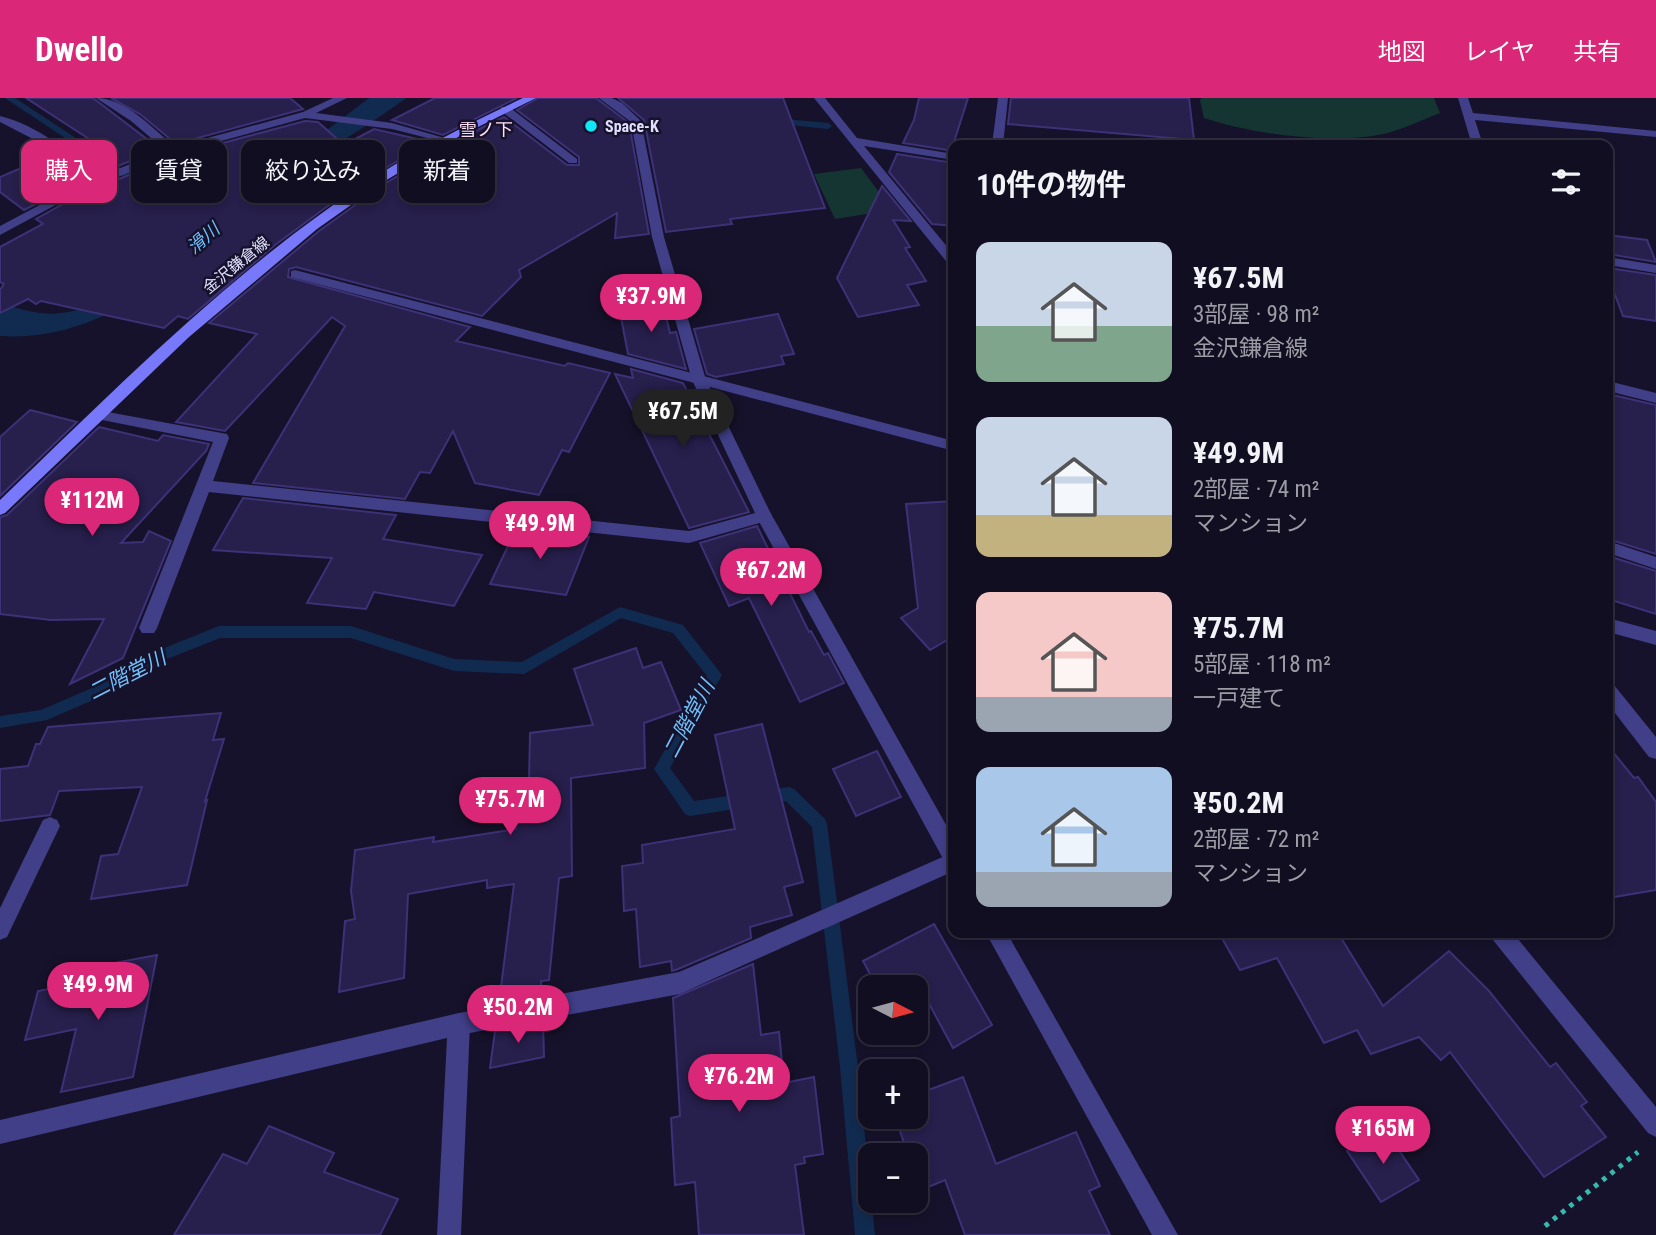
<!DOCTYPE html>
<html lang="ja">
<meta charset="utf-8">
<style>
:root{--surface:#100e20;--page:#191729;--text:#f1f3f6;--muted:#9c9ca5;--line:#302e3e;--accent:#db2777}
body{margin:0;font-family:"Roboto Condensed","Noto Sans JP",sans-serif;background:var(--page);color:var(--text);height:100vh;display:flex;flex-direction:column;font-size:26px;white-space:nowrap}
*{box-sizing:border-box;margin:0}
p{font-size:23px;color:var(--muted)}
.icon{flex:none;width:38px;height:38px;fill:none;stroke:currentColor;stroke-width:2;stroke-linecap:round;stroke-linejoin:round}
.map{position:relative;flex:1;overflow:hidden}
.drawer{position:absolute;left:948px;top:42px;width:665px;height:798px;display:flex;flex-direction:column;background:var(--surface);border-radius:14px;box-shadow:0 4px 10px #0003,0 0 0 2px var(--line)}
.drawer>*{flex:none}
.guide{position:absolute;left:21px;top:42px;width:665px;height:63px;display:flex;gap:14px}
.needle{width:46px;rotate:96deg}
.buttons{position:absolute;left:858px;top:877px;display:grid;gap:14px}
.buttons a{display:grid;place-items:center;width:70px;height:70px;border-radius:14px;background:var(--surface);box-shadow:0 4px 10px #0003,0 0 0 2px var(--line);font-size:35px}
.price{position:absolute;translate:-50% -60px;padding:0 16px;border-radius:24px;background:var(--accent);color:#fff;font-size:23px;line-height:46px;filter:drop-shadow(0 2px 4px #0008)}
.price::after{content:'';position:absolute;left:50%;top:42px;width:21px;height:16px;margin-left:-10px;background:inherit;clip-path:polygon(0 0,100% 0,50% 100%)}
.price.current{background:#222;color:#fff}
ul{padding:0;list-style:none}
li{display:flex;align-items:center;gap:21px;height:175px;padding:0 28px}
li span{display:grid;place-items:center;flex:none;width:196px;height:140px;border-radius:14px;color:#555}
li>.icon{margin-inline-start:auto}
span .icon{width:84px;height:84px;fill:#fffc;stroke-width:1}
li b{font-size:30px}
h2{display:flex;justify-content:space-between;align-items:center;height:84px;padding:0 28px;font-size:30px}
.chip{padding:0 24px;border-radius:14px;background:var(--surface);box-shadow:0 4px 10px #0003,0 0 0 2px var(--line);font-size:24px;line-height:63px}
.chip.current{background:var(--accent);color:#fff}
header{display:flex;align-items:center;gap:42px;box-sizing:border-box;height:98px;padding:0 35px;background:var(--accent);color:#fff}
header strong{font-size:33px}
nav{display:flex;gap:38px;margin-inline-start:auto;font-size:24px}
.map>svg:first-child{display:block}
.green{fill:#153533}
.water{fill:#112b50}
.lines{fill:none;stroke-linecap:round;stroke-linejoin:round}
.stream{fill:#112b50;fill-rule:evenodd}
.building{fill:#271f4c;stroke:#3d3277;stroke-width:2}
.path{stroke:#35baae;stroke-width:5;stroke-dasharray:4.5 6;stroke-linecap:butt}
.service{fill:#403f88;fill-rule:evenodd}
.pedestrian{fill:#403f88;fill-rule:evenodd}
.minor{fill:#403f88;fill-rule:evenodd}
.secondary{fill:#7879fa;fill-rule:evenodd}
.poi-dot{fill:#11e8f7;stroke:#16122b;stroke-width:2.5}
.labels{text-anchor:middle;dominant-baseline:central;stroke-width:5;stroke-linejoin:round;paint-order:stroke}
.far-poi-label{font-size:16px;font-weight:bold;fill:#e0defe;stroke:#16122b;text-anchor:start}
.far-street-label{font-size:16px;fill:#e0defe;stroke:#16122b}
.far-neighbourhood-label{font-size:18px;fill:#fee0f4;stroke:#16122b}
.far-water-label{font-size:18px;font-style:italic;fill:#70bffa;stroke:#16122b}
.water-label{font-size:21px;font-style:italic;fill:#70bffa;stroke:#16122b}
</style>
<header>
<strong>Dwello</strong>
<nav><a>地図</a><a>レイヤ</a><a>共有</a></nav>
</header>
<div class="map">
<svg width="1656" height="1137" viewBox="0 0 1656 1137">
<rect width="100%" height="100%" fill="#16122b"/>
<g class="green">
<path d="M1202,0h232l6,15c-19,7 -38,17 -57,21 -48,11 -132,0 -179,-16l-4,-18z"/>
<path d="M861,70l31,42 -57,9 -21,-45z"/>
</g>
<path class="water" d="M369,0h37c-29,22 -60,39 -88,60 -92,69 -193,187 -318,178v-33c43,13 55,15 98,1z"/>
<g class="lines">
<g class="stream">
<path d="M5,0h10l132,87 -8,2z"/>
<path d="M774,20l54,5 4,3 -4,3 -57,-6v-4z"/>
<path d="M620,509l63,18 39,50 -52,93 24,33 95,-14 5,2 31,30 2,5 31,243 17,168h-20l-15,-168 -28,-240 -26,-26 -96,15 -5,-2 -31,-45 53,-93 -34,-43 -52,-15 -97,56 -70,-3 -103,-33h-131l-58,23 -53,32 -62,27 -47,8v-12l41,-6 58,-25 53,-32 67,-27h132l103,33 68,3z"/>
</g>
</g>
<g class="building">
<path d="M26,0h67l67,51 -57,23 -35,-24 21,-9z"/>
<path d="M111,0h179l13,11 -127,35 -36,-30z"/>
<path d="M435,0h82l-74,37 -51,-15z"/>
<path d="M538,0h58l33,25 20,111 -34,4 2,-25 -98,57 2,7 -39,39 -186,-49 -7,2 -1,8 182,50 -14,14 109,25 3,-3 42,10 -41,79 -7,-2 -23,45 -64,-12 -22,-52 -23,42 -10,-1 -15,27 -152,-16 92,-157 -13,-9 -107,114 -49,-9 81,-88 -48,-11 110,-92 67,-48 73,-44 45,-22 63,48h12v-8l-62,-47z"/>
<path d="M618,0h165l42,110 -95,11 2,5 -66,8 -22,-112z"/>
<path d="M919,0h49l-14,44v9l-51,-8 11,-23z"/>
<path d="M1011,0h178l5,42 -186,-16z"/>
<path d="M305,23l13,1 26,23 30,-16 56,13 -53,31 -52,35 -50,37 -87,74 -10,-3 -14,12 -123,-27 -5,3 -8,-5 -28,14v-23l4,-6 -4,-2v-35l43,-23 -7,-5 41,-23 101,-41z"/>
<path d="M897,56l57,9v63l-22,-2 -43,-52z"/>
<path d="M52,57l36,23 -64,32 -24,-18v-15z"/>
<path d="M882,88l29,35 -18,-1 17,27 -5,1 21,33 -19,4 12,20 -61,12 -21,-39z"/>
<path d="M1608,137l39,5 9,22 -48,-8z"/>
<path d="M1608,170l48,7v46l-33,-5 -15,-40z"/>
<path d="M662,202l8,33 6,-1 10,37 -58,-15 -9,-47z"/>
<path d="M778,216l16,40 -13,2 3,8 -68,13 -9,-3 -13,-45z"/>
<path d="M631,271l52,14 66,129 -60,16 -74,-154 18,4z"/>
<path d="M1608,296l48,11v149l-48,-15z"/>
<path d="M30,312l47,12 -77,74v-59z"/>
<path d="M99,329l59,14 5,-6 46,9 -3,7 -85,92 22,-1 6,-11 22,10 -48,117 -53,26 34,-65 -53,1 -51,-6v-97l7,-2z"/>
<path d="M243,400l153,17 -13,24 99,16 -28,51 -80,-14 -8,17 -59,-6 25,-45 -119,-8z"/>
<path d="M954,403v135l-24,14 -29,-32 17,-10 -12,-104z"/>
<path d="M757,428l52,106 2,-1 13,24 4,-2 16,30 -44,19 -51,-104 -20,8 -29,-63z"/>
<path d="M517,429l72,10 -23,58 -76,-11z"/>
<path d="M1608,458l48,15v43l-48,-15z"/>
<path d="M636,550l7,20 18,-6 20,48 -37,13 1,45 -74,10 1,98 -13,2 -10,102 -8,1 1,14 -43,8 15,-119 -27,4v-8l-79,14 -4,84 -65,14 6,-71 10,-2 -4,-28 4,-41 79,-13 -1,5 83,-13 1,-47 12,-1 1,-48 63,-8 -19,-56z"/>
<path d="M221,615l-8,27 11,-1 -19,62 2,-1 -20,85 -96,14 10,-43 17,-2 24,-67 -83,4 -9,24 -50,6v-52l28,-3 8,-22h4l8,-17z"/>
<path d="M762,626l41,158 -19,5 8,28 -42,12 1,11 -73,31 -6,2 -1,-10 -31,6 -4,-58 -12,2 -2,-45 21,-3 -1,-18 93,-16 -20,-94z"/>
<path d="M1608,648l26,32 4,-1 18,25v88l-48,8z"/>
<path d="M877,653l24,46 -45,19 -23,-47z"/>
<path d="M934,826l58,101 -39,23 -33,-61h-43l-14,-26z"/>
<path d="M1219,835h119l45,73 66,-55 40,40 61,76 6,-4 31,39 -6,4 25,31 -62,40 -94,-125 -9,8 -22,-23 -48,17 -14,-24 -33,13 -47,-85 -37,12z"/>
<path d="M157,857l-24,122 -72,15 15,-63 -51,11 13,-49 73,-14 3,-14z"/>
<path d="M753,866l8,71 18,-3 5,51 30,-6 9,77 -19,3 1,6 -10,2 9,70h-105l-4,-53 -20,3 -4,-67 9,-2 -7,-118z"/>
<path d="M543,924l1,35 -54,11 5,-37z"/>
<path d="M963,979l33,87 80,-32 24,54 -11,5 21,44h-145l-20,-55 -24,10 -6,-16v-19h-7l-13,-39h20v-21z"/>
<path d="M269,1028l65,27 -10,19 74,27 -18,36h-206l49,-81 24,10z"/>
<path d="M1385,1032l34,50 -38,22 -34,-51z"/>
</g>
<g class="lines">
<path class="path" d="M1545,1128l93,-74"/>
<g class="service">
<path d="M1608,283l48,12v10l-48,-12z"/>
<path d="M764,412l6,2 184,327v29l-7,-2 -191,-350z"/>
<path d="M1608,443l48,16v12l-48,-16z"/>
<path d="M772,834l7,3 3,7 -3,7 -99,45 -221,41 -8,-3 -3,-8 3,-8 8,-3 220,-41z"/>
</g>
<g class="pedestrian">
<path d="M295,172l659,171v10l-663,-174v-6z"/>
<path d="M1608,520l48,13v14l-48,-13z"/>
<path d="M1608,585l6,2 42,52v22l-7,-2 -41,-53z"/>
</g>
<g class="minor">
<path d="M96,0c30,0 57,31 79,49l128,-35 30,-14h14l-31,15 76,10 56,16 -5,3 -51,-13 -87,-11 -128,35 -101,41 -76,41v-9l68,-36 26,-11 -63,-41 -31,-16v-6c38,9 70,38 103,59l62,-25 -34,-29z"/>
<path d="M599,0h13l10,5 19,18 23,116 42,143 66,136 -2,4 -81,23 -480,-51 -52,136 -3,5h-12l-3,-5 74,-186 -121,-24 -2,-3 2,-3 5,-2 130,24 2,4 -16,43 476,50 66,-18 -63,-133 -40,-143 -21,-115z"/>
<path d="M814,0h11l32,40 97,16v6l-90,-14 90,109v12l-4,-1z"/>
<path d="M998,0h10l-5,47h-11z"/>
<path d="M1458,0h10l5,15 183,18v6l-181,-17 8,25h-11z"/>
<path d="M501,9h8l68,52v4h-8l-68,-52z"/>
<path d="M1608,159l48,8v8l-48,-8z"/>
<path d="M50,719l7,3 3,6 -53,111 -7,3v-32l43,-88z"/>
<path d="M954,754v19l-175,78 -7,3 -7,-3 -3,-7 3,-7z"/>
<path d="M986,835h21l171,302h-26z"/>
<path d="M1490,835h23l143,174v30l-8,-4 -155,-193z"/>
<path d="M459,915l8,3 3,8 -9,211h-24l10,-197 -447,106v-24z"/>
</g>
<path class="secondary" d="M523,0h13l-78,39 -73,44 -68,48 -128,108 -184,176 -5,2v-15c119,-114 238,-236 378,-325 46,-29 95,-53 145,-77z"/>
</g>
<circle class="poi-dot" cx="591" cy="28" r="7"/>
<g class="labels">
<g class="far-poi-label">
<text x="605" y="28">Space-K</text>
</g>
<g class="far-street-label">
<text transform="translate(236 167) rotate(-39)">金沢鎌倉線</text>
</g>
<g class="far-neighbourhood-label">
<text x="486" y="31">雪ノ下</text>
</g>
<g class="far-water-label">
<text transform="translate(203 140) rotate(-41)">滑川</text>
</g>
<g class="water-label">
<text transform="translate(127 577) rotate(-27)">二階堂川</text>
<text transform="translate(689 621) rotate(-62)">二階堂川</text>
</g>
</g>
</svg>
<div class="buttons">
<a><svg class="needle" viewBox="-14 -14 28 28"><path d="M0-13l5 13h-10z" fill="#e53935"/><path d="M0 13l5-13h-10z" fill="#9c9ca5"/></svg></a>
<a>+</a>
<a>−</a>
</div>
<b class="price" style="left:651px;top:236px">¥37.9M</b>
<b class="price current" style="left:683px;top:351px">¥67.5M</b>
<b class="price" style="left:92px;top:440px">¥112M</b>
<b class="price" style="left:540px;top:463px">¥49.9M</b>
<b class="price" style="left:771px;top:510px">¥67.2M</b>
<b class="price" style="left:510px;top:739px">¥75.7M</b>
<b class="price" style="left:98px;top:924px">¥49.9M</b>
<b class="price" style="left:518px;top:947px">¥50.2M</b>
<b class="price" style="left:739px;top:1016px">¥76.2M</b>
<b class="price" style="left:1383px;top:1068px">¥165M</b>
<div class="guide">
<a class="chip current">購入</a>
<a class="chip">賃貸</a>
<a class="chip">絞り込み</a>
<a class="chip">新着</a>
</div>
<section class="drawer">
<h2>10件の物件<svg class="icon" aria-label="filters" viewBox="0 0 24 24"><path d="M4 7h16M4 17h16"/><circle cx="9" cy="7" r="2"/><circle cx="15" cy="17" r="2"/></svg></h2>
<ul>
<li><span style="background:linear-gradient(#c9d6e8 60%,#7fa58c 0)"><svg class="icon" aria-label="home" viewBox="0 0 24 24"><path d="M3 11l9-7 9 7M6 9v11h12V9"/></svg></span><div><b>¥67.5M</b><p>3部屋 · 98 m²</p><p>金沢鎌倉線</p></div></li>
<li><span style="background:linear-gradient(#c9d6e8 70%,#c2b280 0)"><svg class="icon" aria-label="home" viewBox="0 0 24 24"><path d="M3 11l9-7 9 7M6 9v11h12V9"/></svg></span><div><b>¥49.9M</b><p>2部屋 · 74 m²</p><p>マンション</p></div></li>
<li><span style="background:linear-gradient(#f6c9c9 75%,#9aa5b1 0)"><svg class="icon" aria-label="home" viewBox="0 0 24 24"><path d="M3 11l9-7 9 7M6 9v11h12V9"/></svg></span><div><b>¥75.7M</b><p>5部屋 · 118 m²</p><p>一戸建て</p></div></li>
<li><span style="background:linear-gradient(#a9c7e8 75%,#9aa5b1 0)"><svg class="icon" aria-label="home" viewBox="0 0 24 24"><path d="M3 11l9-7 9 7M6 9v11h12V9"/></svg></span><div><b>¥50.2M</b><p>2部屋 · 72 m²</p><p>マンション</p></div></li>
</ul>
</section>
</div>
